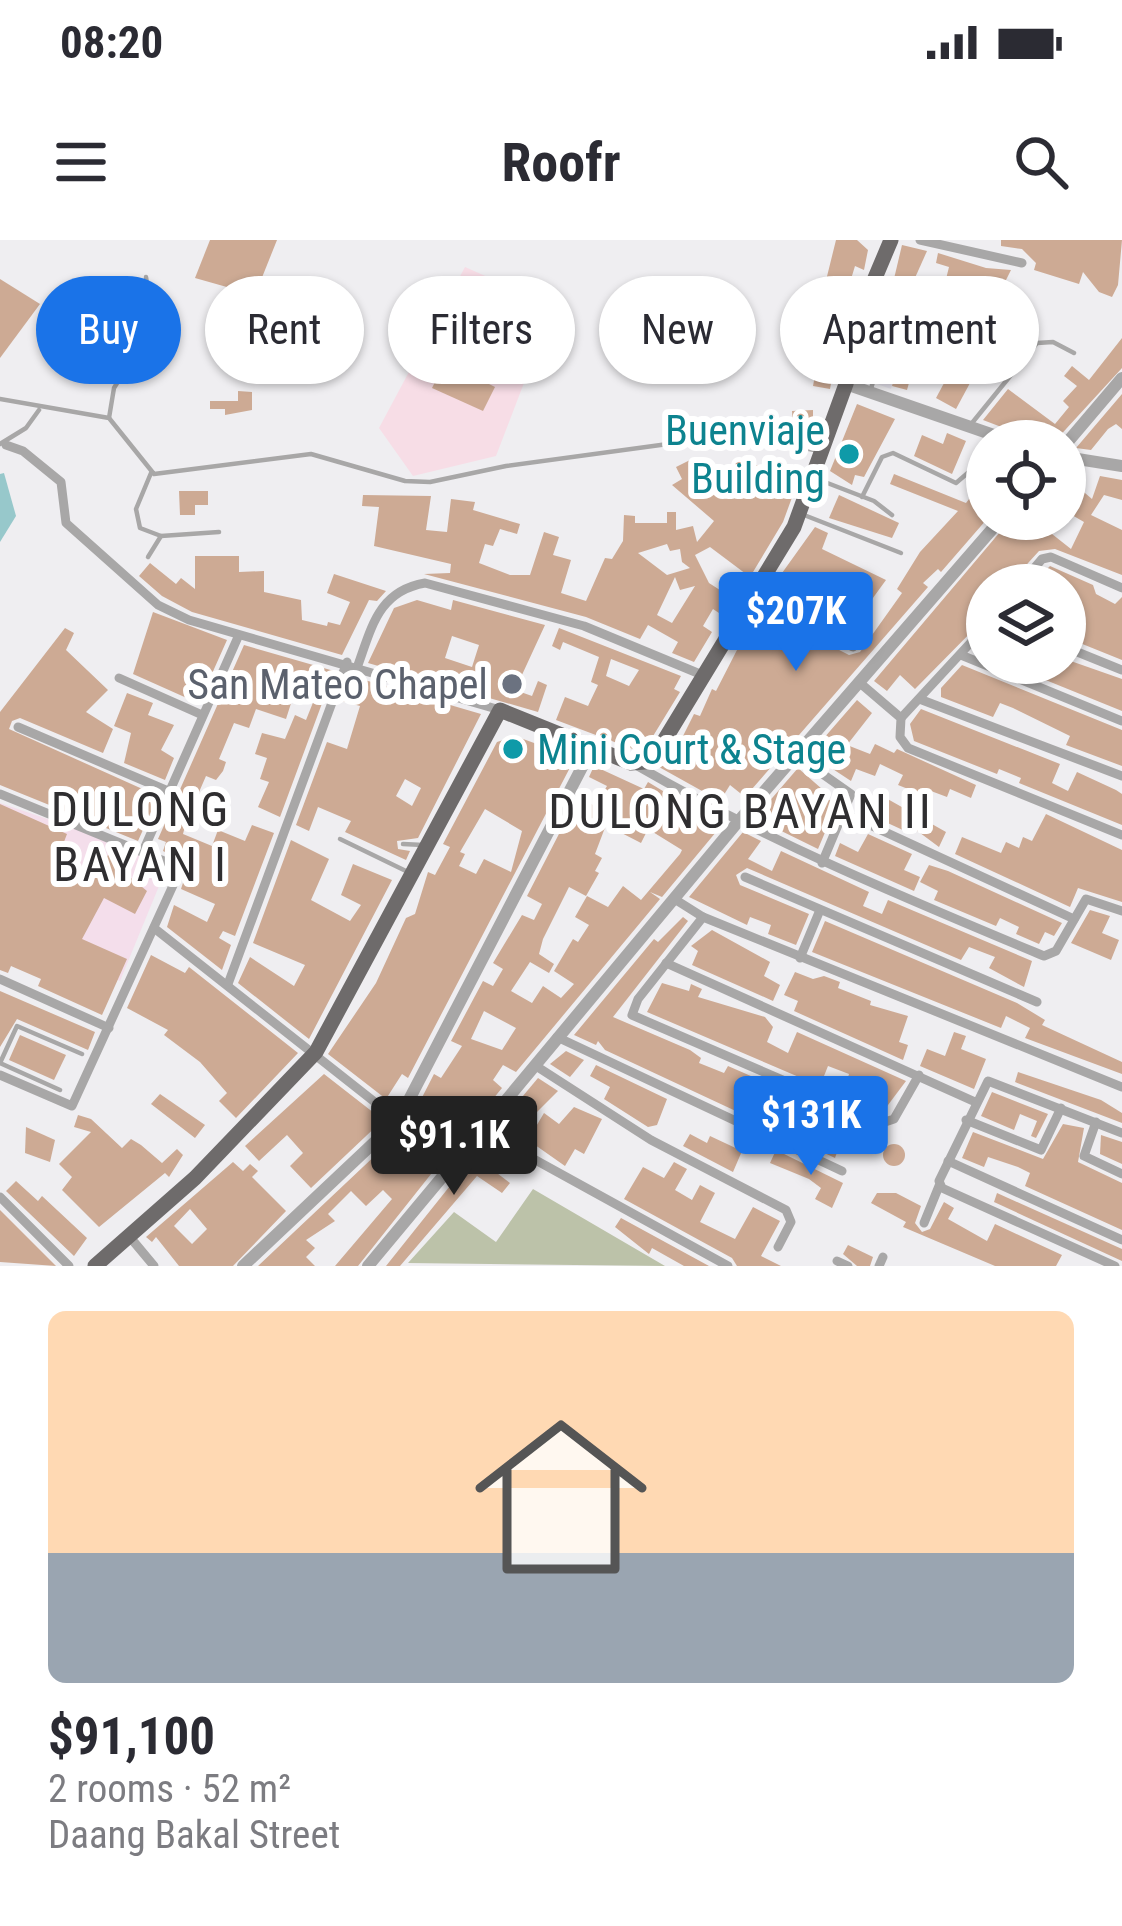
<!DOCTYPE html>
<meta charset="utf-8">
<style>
:root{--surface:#fff;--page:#f2f2f3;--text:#2b2b33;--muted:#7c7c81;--accent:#1a73e8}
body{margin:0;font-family:"Roboto Condensed",sans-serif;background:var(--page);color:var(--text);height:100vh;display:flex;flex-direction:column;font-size:45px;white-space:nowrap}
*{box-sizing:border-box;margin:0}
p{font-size:39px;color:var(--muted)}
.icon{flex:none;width:66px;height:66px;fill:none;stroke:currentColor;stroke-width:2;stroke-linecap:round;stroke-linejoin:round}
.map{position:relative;height:1026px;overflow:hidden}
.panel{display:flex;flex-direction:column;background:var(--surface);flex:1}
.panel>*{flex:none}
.banner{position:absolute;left:36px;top:36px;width:1050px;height:108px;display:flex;gap:24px}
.tools{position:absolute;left:966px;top:180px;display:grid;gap:24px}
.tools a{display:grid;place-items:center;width:120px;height:120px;border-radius:50%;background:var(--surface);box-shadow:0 3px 9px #0004;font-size:60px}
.price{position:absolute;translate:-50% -102px;padding:0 27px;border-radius:12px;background:var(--accent);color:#fff;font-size:39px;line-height:78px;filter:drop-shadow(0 3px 6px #0008)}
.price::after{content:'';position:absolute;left:50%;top:72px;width:36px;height:27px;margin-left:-18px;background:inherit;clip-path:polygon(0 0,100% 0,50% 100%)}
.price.selected{background:#222;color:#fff}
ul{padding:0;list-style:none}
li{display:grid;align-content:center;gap:24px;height:636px;padding:0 48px}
li span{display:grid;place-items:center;height:372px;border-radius:18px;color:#555}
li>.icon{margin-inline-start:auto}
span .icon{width:216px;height:216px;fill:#fffc;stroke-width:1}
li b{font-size:51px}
.chip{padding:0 42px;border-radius:54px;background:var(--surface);box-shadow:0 3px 9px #0004;font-size:42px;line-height:108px}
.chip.selected{background:var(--accent);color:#fff}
.status{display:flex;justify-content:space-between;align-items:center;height:84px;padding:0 60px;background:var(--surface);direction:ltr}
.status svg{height:33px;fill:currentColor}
header{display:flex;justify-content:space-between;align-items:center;height:156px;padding:0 48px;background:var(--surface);font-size:54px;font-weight:700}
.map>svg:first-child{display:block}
.built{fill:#e5e2ec}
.industrial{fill:#f7dde6}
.education{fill:#f4deeb}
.green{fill:#bcc2a9}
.water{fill:#97c8cb}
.building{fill:#cdaa94;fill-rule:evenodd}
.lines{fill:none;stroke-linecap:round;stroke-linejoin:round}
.service{stroke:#a8a7a7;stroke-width:4.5}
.minor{stroke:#a8a7a7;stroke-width:9}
.tertiary{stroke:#a8a7a7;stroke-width:12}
.primary{stroke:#6e6b6b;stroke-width:15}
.culture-dot{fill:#0f9aa8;stroke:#fff;stroke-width:4.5}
.worship-dot{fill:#6b7280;stroke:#fff;stroke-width:4.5}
.labels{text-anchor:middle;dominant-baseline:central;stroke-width:12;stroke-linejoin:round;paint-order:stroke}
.culture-label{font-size:42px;fill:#0d838f;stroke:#fff;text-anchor:end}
.worship-label{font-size:42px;fill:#5b616d;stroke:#fff;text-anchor:end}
.quarter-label{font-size:48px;letter-spacing:3px;fill:#2f2e30;stroke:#fff}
</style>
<div class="status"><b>08:20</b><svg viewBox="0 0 49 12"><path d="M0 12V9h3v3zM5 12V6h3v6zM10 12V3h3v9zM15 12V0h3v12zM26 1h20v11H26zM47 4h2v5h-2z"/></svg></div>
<header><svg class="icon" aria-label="menu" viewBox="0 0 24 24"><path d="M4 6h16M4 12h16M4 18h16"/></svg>Roofr<svg class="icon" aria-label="search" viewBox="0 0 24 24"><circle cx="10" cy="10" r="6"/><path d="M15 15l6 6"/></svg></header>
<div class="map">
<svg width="1122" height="1026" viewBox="0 0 1122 1026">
<rect width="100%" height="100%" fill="#efeef1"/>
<path class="built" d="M864,98l38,9 -11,42 -39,-14z"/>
<path class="industrial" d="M465,27l72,32 3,42 -44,115 -83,20 -34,-48z"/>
<path class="education" d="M0,563l140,47 26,19 -46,112 -120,-55z"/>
<path class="green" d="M533,949l132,77 -257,-3 46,-51 42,30z"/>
<path class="water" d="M4,233l12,43 -16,26v-68z"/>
<g class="building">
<path d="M210,0h67l-22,55 -60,-17z"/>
<path d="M836,0h21l11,10 -4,20 -9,-4 -7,23h6v10l-9,39 -32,-5z"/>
<path d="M1001,0h121l-4,45 -6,12 -13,-5 -16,-20 -4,12 -45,-14 2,-7 -14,-14 -21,-3z"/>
<path d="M902,5l25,6 -17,38 -17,-6z"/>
<path d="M938,13l48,15 25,2 -13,26 -52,-17 3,-12 -13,-4z"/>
<path d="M482,38l25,17 -6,12 -24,-20z"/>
<path d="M0,39l40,25 -40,54z"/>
<circle cx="330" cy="57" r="11"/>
<path d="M80,47l35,18 -18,35 -35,-18z"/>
<path d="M479,79l33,17 -12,24 -33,-17z"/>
<path d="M792,94h17v18h-16z"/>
<path d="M1122,98v30l-67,73h-16l10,-12 -45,-1 -21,-8 25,-31 47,35 14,-17 -6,-6 14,-15 -13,-10 8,-10 17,14z"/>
<path d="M869,99l40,11 -4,20 7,2 -5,18 -15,-4 2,-7 -16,-10 -15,3 3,-14 10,8 9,-5 -1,-11 -16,-5z"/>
<path d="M445,122l50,25 -12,24 -51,-23z"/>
<path d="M817,124l17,3 -4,22 -17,-3z"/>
<path d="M950,132l20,11 -14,26 -20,-11z"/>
<path d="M238,151l14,1v18l-27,5v-6h-15v-8h28z"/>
<path d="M1122,154v35l-6,-5 -8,5 -17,21 -15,-2z"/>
<path d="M857,164l38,15 -31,58 -9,-2 -3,10 -22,-14z"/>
<path d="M813,170v16l-20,1 -1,-16z"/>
<path d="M947,193l19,8 -14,33 -38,-18 8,-21 21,9z"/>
<path d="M696,217l7,15 36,-10 62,11 -18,49 -33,55 -40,-30 -15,8 14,28 14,9 4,-8 13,9 -15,24 -12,-8 -10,17 9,6 -18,30 -22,-9 6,-11 -30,-17 -8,14 -54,-22 -162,-43 26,-1 1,-9 -77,-18 5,-39 -17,-1 1,-11 68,1 -5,34 21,2 4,-33 24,3 -2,8 47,14 -3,10 -17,-5 -7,17 -8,-2 -6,19 31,12h20l14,-43 15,5 -6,18 18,5 -10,33 25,8 19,-43 7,1 11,-18 1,-26 11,1v7h32v-11h9v18l17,-4 4,16 17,-21 -42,-36 10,-6 -6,-12zM667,304l3,7 10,-2 2,13 8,6 -23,7 -29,-22zM675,337l5,13 15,-4 -23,37 -15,-8z"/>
<path d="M894,234l72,29 10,-13 11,10v19l-46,53 -3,-3 -15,14 5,4 -183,210 -15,-12 -10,16 -61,-34 10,-3 25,-50 6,2 12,-27 4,2 42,-82 91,46 11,-3 42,-59 -5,-4 23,-37 38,-41 -68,-27z"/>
<path d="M1065,236l27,23 8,-23 22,4v20l-18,-5 -13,20 31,15v45l-67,-26 -16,2 -31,34h-21v31l-72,73 -15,-14 -13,16 -13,-10 137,-162h22l38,30 13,-27 -19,-11z"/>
<path d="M179,251h29v14h-13v10h-15z"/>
<path d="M839,255l60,28 -7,15 -63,-20z"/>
<path d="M815,287l13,6 -6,16 64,31 -24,33 5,3 -11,22 -89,-44z"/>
<path d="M195,316h44v16l25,-1v21l37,8 1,20 25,6 1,-4 12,3 10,-23 -23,-9 7,-19 52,17 -9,10 -8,-1 -27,55 -150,-43 -30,-16 -23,-20 11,-13 26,21 5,-6 14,11z"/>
<path d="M1050,326l43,19 3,9 19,10 7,-7v63l-57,-23v-52l-25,-9z"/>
<path d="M417,360l34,10 2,-10 92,25 -30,65 17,6 6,-15 9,4 -9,27 -170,-49 26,-55zM452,396l27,9 -7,22 -27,-9z"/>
<path d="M153,372l74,28 -25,56 -9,-4 -4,7 -56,-25z"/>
<path d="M65,388l9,5 -8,17 42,40 -22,22 27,17 -10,24 -83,-35 -8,3 -3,8 149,67 -20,45 -138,-56v-73z"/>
<path d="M559,388l122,48 -7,13 6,3 -30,49 -10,-8 -7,16 -77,-29 9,-23 23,9 10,-21 -7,-3 8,-25 -36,-15 -3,8 -8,-4zM611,419l28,11 -10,16 -23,-10z"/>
<path d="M244,405l90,26 -54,146 -22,-10 11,-25 -9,-3 7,-21 -12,-4 7,-21 23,6 10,-24 11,5 8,-20 -20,-6 -8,25 -30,-10 -7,19 -15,-5 -15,36 7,3 -3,9 -7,9 -10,-4 -20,46 -3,12 29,12 6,-16 27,11 7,-16 22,8 -39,103 -12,-5 -4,7 12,7 -9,25 -55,-43 7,-22 33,17 8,-18 -34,-15 8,-25 -26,-13 3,-9 -8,-3z"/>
<path d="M1065,419l57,20v32l-118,-48z"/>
<path d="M962,425l160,65v36l-56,-21 4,-9 -57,-28 -13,-5 -7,14 -52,-20v-9z"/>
<path d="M351,436l130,38 -63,124 -21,3 1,8 12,2 -4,9 -61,-28 6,-11 -33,-14 -9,24 -13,-6 31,-83 20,7 13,-43 -18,-5zM405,539l16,9 -9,18 -16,-10z"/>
<path d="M127,453l26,10 -5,12 26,10 -13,25 13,8 -9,22 -41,-17 7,-30 -17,-7z"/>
<path d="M857,460l15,13 -25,32 23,9 5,-10 19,9 3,-4 79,36 -5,13 -21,-9 -3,8 -16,-6 -3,6 -30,-12 5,-10 -23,-11 -5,12 -19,-7 -5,12 -41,-27z"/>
<path d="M921,469l139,55 -8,19 16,8 9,-19 39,18 6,4v31l-103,-42 2,-5 -22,-9 -2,5 -83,-33 -4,-17z"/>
<path d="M515,496l60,22 -167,320 -6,-4 -16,25 -58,-45 48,-71 30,-65 9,-4 13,-42 7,3 15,-28 -7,-3 54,-102zM485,569l37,22 -11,41 -27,-13 -8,15 -17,-8 6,-12 -5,-2z"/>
<path d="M594,526l50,23 4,-7 73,44 -59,71 -12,-5 10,7 -144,173 -13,-7 -10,15 9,8 -51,62 -40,-31 23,-45 7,4 21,-32 -11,-5 32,-60 10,5 10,-17 -10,-6 29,-48 12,5 8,-16 -15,-8 51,-99 17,9 12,-20 -18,-9zM606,585l35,18 7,-14 34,21 -2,4 -39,46 -18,-14 -15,21 -21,-11 -12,21 14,8 -11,17 -5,-3 -19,32 20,13 -13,14 -18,-12 -11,17 -21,-12 19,-29 19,11 5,-9 -15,-10 4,-15 26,-52 17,9 13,-23 -4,-2 7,-13 -7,-4zM484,771l32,17 -14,22 -31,-11z"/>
<path d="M798,528l24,21 -4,5 19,10 -19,45 -63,-31z"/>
<path d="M861,552l13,8 3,-7 69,39 -7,15 -31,-23 -3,7 -50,-23z"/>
<path d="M0,564l67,30 -10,26 33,18 22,-28 21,8 -7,16 21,17 -12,23 -31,-16 -22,41 45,20 -25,56 -64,-29 3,-7 -30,-13 -3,7 -8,-3z"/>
<path d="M1046,574l76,36v52l-44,-14 -8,19 -115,-53 7,-17 39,16 5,-11 13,6 4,-11 9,4z"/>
<path d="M743,592l18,9 -13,18 24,12 9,-20 88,41 -6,14 19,8 6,-14 144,61 -8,26 -35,-19 6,-11 -26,-10 -8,13 -214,-92 -11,7 4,10 69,29 -13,31 -28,-11 3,-9 -21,-8 -3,8 -58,-28z"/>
<path d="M868,594l44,20 -8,16 16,7 -6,14 -79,-35 5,-13 18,9z"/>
<path d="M291,600l38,19 -18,41 39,21 11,-16 -20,-10 12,-31 39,16 -83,159 -71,-56 12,-26 44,29 11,-21 -52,-22z"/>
<path d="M929,625l19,6 114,52 -8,13 -9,-4 -6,12 -23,-10 3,-7 -19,-9 -4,8 -62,-26 4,-9 -18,-9z"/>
<path d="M1090,670l20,6 -8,17 17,7 -8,20 -40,-17z"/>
<path d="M683,677l5,4 -75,96 77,33 11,8 -2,5 25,10 4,-7 99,43 -2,4 42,14 -9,18 -16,-7 -7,20 -17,-8 6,-17 -78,-35 -6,15 -135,-63 -7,-9 -2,4 -22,-10 80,-96 4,3z"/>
<path d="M825,681l192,82 28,17 -3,5 80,37v12l-97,-36 5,-10 -24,-12 -5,12 -189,-76z"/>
<path d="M712,690l58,32 -6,14 16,9 -7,16 -81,-36 6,-14 -7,-5z"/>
<path d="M151,715l34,18 4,-6 109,86 -62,65 -17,-17 8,-8 -27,-31 -36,-27 4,-5 -41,-22z"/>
<path d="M795,732l18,7 11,-3 16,6 -2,6 33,13 -1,4 38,11 -9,26 9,3 -5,15 -109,-49 4,-10 -14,-6z"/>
<path d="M662,743l27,8 2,-7 11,5 -4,8 67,20 8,10 -6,15 21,11 9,-21 109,49 -24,32 -34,-14 2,-6 -6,-2 5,-17 -21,-8 -8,20 -173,-74z"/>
<path d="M0,751l95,41 -7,18 -71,-31 -17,28z"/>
<path d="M954,792l12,4 -5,13 25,10 -12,30 -54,-23 7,-17 18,7z"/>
<path d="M20,795l46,20 -12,25 -45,-20z"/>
<path d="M566,811l18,9 -14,17 -20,-13z"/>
<path d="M596,825l71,34 -10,26 -9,2 -44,-28 6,-12 -20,-11z"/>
<path d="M1018,832l83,28 21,13v10l-107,-41z"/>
<path d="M324,834l59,46 -72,68 -21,-22 13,-13 -16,-18 -28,26 -14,-15z"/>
<path d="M538,838l20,13 -46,46 -16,-9z"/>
<path d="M992,852l56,22 -12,24 -5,-2 6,-15 -17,-7 -6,16 -33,-14z"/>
<path d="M160,854l45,31 -10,13 -44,-34z"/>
<path d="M574,867l28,12 -18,35 -9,-5 -10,17 -37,-26 16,-27 15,11z"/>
<path d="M78,875l13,4 31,29 9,-9 10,6 21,18 15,-14 6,6 -14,22 -4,-4 -66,54 -37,-37 10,-13 -13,-13 32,-32 -17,-5z"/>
<path d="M1063,884l21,4 -6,34 44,21v47l-97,-44 5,-13 -12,-6 -30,-10 -4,10 -22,-9 11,-26 70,27z"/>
<path d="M26,887l29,13 -5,22 -25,-9z"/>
<path d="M399,893l40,31 -81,102h-23l57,-67 -9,-9 -17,16 -15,-15 -23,23 7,7 -29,19 9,8 -9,9 9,9h-57z"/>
<path d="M690,894l17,9 3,-7 32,15 -9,21 -50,-26z"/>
<path d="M1101,895l21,7v22l-22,-10z"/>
<path d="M485,902l16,9 -12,16 21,16 -8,10 -25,-17 -77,90h-14z"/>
<circle cx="894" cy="915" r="11"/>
<path d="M776,910l67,33 -11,25 -17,-9 6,-11 -12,-9 -39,-16z"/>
<path d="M233,922l10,9 7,-7 8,7 -6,6 34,34 -53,55h-54l-23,-29 -4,5 -6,-5zM190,969l17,20 -15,15 -18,-18z"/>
<path d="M674,922l13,7 -12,21 17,10 8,-15 15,8 -15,29 35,17 18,-32 27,14 -19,35 20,10h-44l-5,-8 -108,-59 19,-32 21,11z"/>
<path d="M16,941l22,20 4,-5 45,42 -13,18 -68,-65z"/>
<path d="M877,953h19l25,13 -6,17 7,9 8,-3 14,-27 10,6 -6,11 39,22 8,-17 67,31 -6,11h-61l-92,-39 3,-5 -35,-19z"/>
<path d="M997,953l125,56v12l-128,-59z"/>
<path d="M0,970l56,56 -56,-4z"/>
<path d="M621,978l88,48h-25l-32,-18 -3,6 -34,-27z"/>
<path d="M848,1005l25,12 -3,9h-13l-14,-12z"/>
</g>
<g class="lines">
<g class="service">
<path d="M860,110l19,4 -1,6"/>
<path d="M870,152l5,-17"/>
<path d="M0,159l109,19 45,56 157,-20 94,27 25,1 76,-16 206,-28 54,2 53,11"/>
<path d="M109,178l5,-30 39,-64 -7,-47"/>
<path d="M972,183l65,-80 16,-1 21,11"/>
<path d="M0,204l26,-16 13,-18"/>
<path d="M151,233l-15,36 4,19 21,8 58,-4"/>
<path d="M817,239l57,22 18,14"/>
<path d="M862,257l20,-40 11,-4 63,30 14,-12"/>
<path d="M804,275l97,38"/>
<path d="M148,317l13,-21"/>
<path d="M340,599l68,33"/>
<path d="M403,604l20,1"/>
<path d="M60,850l-60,-27 17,-37 65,28"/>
</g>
<g class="minor">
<path d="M920,0l102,23"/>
<path d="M6,205l17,6 38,31 5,41 92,82 31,15 311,90"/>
<path d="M1020,345l22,-26 9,-2 71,31"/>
<path d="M752,356l101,51"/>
<path d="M1065,407l57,23"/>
<path d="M961,415l161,66"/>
<path d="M358,425c14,-39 21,-74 67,-82l159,43 116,48"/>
<path d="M119,438l81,36"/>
<path d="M860,443l41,35 -1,19 8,11 214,87"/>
<path d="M922,460l200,76"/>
<path d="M901,478l86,-93"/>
<path d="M18,487l150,64"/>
<path d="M797,516l54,38 -29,69"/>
<path d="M636,525c131,76 269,133 408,191l12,-5 30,-52 36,12"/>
<path d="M0,554l181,74 -109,238 -72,-31"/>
<path d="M846,574l228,105"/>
<path d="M144,609l94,-212"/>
<path d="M745,637l292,125"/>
<path d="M676,660l27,17 419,170"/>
<path d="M703,677l-65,82 -6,16 250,108 12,-4 25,-44"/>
<path d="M154,688l298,235"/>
<path d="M800,718l20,-48"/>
<path d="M666,723l307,138"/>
<path d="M0,739l109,49"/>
<path d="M228,744l119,-322"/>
<path d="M557,797l285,134"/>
<path d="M536,826l115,74 135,70 5,12 -13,25"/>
<path d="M966,880l75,30 20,-42"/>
<path d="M1096,882l-12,34 38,18"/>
<path d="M481,890l247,136"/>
<path d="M948,921l174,79"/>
<path d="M0,957l69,69"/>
<path d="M924,983l15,-37"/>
<path d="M129,996l25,30"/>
<path d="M837,1021l11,5"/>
<path d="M879,1026l4,-9"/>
<path d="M1115,1026l-173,-78 -3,-7 49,-100 134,52"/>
</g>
<g class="tertiary">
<path d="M846,144l165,57"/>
<path d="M1065,205l57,-67"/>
<path d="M1065,217l57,9"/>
<path d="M243,1026l156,-147 193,-371"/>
<path d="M368,1026l374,-449 259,-298"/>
</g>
<path class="primary" d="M95,1026l100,-88 121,-126 184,-342 131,53 14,-1 11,-8 138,-227 52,-143 21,-87 24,-57"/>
</g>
<g class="culture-dot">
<circle cx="849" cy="214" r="12"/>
<circle cx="513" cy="509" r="12"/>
</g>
<circle class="worship-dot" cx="512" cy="444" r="12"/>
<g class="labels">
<g class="culture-label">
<text x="825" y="190">Buenviaje<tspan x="825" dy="48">Building</tspan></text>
<text x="537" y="509" text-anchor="start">Mini Court &amp; Stage</text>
</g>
<g class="worship-label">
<text x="488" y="444">San Mateo Chapel</text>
</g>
<g class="quarter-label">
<text x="141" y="569">DULONG<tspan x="141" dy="55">BAYAN I</tspan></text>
<text x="741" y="571">DULONG BAYAN II</text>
</g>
</g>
</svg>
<div class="tools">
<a><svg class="icon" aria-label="locate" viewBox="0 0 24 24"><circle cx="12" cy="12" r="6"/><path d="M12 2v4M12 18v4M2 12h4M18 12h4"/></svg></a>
<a><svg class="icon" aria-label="layers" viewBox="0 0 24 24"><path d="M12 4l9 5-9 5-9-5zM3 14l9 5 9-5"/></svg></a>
</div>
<b class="price" style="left:796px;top:434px">$207K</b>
<b class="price" style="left:811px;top:938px">$131K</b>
<b class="price selected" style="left:454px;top:958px">$91.1K</b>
<div class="banner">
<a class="chip selected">Buy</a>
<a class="chip">Rent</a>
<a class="chip">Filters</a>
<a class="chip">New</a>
<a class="chip">Apartment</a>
</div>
</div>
<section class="panel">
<ul>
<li><span style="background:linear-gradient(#ffd9b3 65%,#9aa5b1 0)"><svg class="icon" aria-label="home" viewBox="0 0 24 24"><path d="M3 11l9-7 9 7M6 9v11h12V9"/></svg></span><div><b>$91,100</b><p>2 rooms · 52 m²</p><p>Daang Bakal Street</p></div></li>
</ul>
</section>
